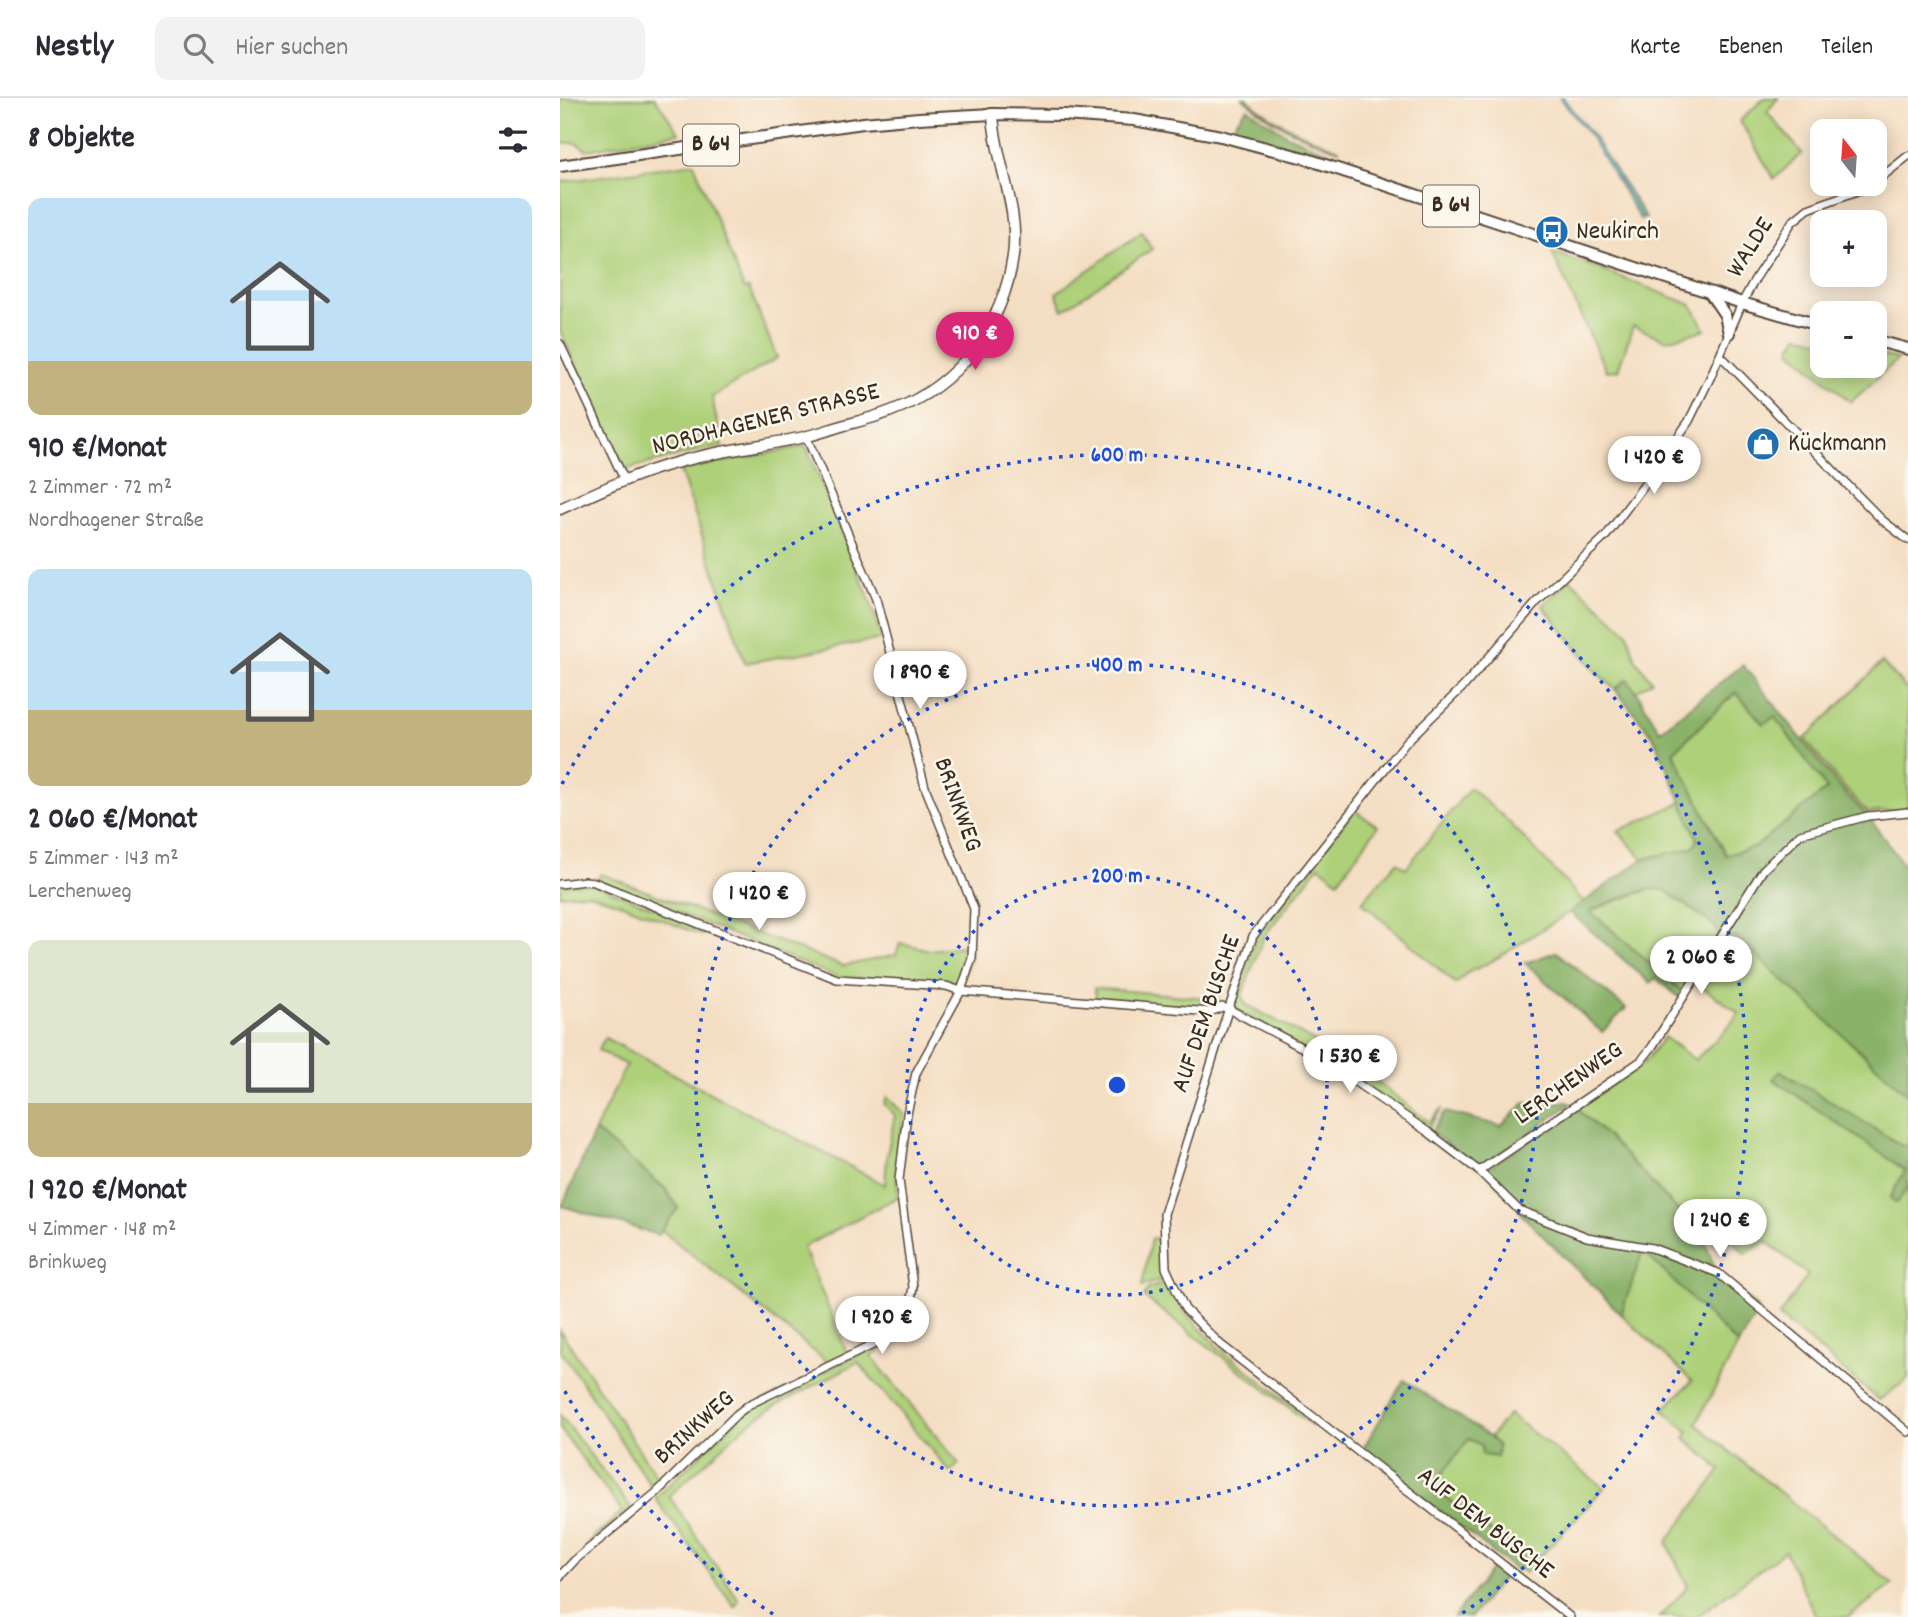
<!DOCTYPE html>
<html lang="de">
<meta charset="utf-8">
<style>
:root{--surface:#fff;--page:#f2f2f3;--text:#2b2b33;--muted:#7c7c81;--line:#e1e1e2;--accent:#db2777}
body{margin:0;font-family:Dekko,sans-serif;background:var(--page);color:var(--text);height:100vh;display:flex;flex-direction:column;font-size:26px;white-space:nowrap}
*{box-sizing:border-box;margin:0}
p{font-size:23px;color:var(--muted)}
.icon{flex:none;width:38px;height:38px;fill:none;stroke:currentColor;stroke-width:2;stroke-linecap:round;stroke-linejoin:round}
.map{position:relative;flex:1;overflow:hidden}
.panel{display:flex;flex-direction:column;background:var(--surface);width:560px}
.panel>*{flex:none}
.needle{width:46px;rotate:343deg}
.tools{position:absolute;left:1250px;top:21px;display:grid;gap:14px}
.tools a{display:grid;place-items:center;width:77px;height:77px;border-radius:14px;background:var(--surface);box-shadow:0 4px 18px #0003;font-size:35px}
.price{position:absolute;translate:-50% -60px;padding:0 16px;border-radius:24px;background:#fff;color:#222;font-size:23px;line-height:46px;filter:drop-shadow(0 2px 4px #0008)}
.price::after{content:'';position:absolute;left:50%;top:42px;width:21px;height:16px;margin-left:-10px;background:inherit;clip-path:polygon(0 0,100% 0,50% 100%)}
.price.selected{background:var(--accent);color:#fff}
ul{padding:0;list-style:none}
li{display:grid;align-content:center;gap:14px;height:371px;padding:0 28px}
li span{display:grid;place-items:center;height:217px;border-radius:14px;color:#555}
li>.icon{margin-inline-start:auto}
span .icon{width:126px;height:126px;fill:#fffc;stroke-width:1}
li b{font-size:30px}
h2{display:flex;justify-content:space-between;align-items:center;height:84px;padding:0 28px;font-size:30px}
header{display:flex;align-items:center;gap:42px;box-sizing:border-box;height:98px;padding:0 35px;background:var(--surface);border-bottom:2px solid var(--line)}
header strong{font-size:33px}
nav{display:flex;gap:38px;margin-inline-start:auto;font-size:24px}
.search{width:490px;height:63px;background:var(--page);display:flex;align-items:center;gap:18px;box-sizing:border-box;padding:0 24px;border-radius:14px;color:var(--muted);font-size:26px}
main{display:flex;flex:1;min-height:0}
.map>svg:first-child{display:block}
.green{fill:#add079;stroke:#747d4c;stroke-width:2}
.forest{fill:#8ab269;stroke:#626e44;stroke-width:2;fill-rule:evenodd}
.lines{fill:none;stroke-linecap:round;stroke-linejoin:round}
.stream{stroke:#4fa5cb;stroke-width:2}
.street-casing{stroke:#574537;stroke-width:10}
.secondary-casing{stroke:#574537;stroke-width:13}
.primary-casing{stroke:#574537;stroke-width:14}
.street{stroke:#fff;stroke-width:7}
.secondary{stroke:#fff;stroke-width:10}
.primary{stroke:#fff;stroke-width:10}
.ring{fill:none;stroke:#1d4ed8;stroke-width:3.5;stroke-dasharray:3.5 7}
.labels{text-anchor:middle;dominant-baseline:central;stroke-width:5;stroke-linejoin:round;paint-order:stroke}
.shield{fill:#fbf7ec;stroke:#75685c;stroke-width:2}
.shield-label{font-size:24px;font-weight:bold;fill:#3b2a1e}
.poi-label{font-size:26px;fill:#3b2a1e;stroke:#fbf7ec;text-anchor:start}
.street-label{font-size:26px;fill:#3b2a1e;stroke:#fbf7ec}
.centre{fill:#1d4ed8;stroke:#fbf7ec;stroke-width:3.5}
.ring-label{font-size:21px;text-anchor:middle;font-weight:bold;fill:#1d4ed8;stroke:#fbf7ec;stroke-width:5;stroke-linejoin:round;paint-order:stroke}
</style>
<header>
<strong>Nestly</strong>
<div class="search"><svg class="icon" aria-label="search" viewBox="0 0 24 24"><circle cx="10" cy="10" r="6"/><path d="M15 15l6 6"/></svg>Hier suchen</div>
<nav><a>Karte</a><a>Ebenen</a><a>Teilen</a></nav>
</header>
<main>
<section class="panel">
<h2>8 Objekte<svg class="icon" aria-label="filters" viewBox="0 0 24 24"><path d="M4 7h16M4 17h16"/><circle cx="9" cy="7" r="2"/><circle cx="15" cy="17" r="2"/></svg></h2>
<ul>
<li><span style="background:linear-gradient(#bfe0f5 75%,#c2b280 0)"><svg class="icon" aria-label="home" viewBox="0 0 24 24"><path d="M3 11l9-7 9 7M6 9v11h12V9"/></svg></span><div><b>910 €/Monat</b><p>2 Zimmer · 72 m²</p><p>Nordhagener Straße</p></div></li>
<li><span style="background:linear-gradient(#bfe0f5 65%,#c2b280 0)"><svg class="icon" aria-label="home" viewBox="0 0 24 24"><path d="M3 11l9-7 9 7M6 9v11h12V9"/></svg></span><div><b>2 060 €/Monat</b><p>5 Zimmer · 143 m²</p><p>Lerchenweg</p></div></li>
<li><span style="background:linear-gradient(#dfe7d0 75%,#c2b280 0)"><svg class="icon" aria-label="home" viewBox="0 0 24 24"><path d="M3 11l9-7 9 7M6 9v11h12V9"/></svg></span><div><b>1 920 €/Monat</b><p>4 Zimmer · 148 m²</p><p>Brinkweg</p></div></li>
</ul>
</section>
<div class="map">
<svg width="1348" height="1519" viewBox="0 0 1348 1519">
<rect width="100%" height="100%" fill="#fbf7ec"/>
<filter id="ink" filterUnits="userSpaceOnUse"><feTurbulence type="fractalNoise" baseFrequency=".0143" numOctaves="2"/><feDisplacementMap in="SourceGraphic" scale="14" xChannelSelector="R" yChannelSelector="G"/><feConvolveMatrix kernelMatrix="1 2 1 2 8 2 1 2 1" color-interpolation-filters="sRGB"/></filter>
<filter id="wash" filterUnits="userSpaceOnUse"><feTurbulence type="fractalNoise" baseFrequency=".00686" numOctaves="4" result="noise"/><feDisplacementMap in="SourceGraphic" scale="28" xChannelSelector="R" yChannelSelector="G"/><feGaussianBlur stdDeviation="1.57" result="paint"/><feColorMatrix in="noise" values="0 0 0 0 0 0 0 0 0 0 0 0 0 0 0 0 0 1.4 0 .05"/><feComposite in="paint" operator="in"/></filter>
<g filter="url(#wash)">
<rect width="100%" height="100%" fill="#f4dec3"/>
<g class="green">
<path d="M0,0h95l24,35 -92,17 -11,-7h-16z"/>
<path d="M1204,0h14l-11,14 35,41 -28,26 -34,-58z"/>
<path d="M134,65l50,126 5,-1 28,70 -65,39 10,50 -25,4 -70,18 -5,-5 -62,-133v-149z"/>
<path d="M582,134l10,17 -89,61 -7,-17z"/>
<path d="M992,154l48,17 92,36 13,25 -39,10 -33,-14 -15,44 -12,1z"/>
<path d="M1238,237l24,6v25h52v-13l24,6 -47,43 -61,-52z"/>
<path d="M246,348l64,154 12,39 -137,24 -65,-193z"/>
<path d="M1010,481l57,53 9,28 16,21 -16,10 -9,-11 -12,9 -18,-16 -54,-67z"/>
<path d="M1322,564l26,29v118l-40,4 -27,-29 -36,-45z"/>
<path d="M1176,594l27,32 12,-7 52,72 -72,58 -29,8 -53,-103z"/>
<path d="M910,690l35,30 79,84 -14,10 -76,48 -27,13 -11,11 -94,-82 35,-40 9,6z"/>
<path d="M1122,704l16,38 -6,8 -49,11 -25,-28z"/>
<path d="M794,712l24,16 -40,55 -19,-15 -55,70 -22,59 3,9 80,43 56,38 48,37 12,-13h1l-15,20 -49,-35 -145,-86 24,-72z"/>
<path d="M41,776l242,92 53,-11 4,-12 30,7 40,-5v13l-11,28 -12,-3 -110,-6 -240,-97z"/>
<path d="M32,785l118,47 -2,3 -7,2 -76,-30 -37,-12 -28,2v-10z"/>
<path d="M1098,790l6,2 51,36 4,9 -35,58 -94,-82 57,-21z"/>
<path d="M1165,837l12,3 171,157v50l-5,1 -122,-75 124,100 -8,31 11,-15v192l-29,21 -100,-84 29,-41 -42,-34 -21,13 -38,-42 -17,12 -78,-83 -36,-33 66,-43 22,-28 31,23 28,-27 16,-20 -43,-30z"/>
<path d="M534,890l125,11 1,6 -10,3 -113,-8z"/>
<path d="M45,940l280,147 2,-30 8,-40 -11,-11 3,-7 17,17 -8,53 2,30 -95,50 45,108 -19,8 -168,-133 17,-22 -12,-19 -71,-58 31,-66 -28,-15z"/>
<path d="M591,1140l9,1 3,30 4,9 -25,8z"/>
<path d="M1083,1152l95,95 -42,79 197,160 -45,33h-32l-31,-66 -89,66h-37l29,-30 -21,-45 54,-72 -36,-32 4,-6 -26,-22 29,-29 -71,-67z"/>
<path d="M607,1184l16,28 34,36 98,77 -2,3 -169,-129 4,-8z"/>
<path d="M0,1232l101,153 -8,6 -93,-140z"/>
<path d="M328,1242l-2,5 -15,11 88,108 -9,8 -92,-110 -83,44 -32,22 -74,68 70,104 -4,7 -80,-109 91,-87 18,-10z"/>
<path d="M949,1316l95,74 -79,85 -6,-5 7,-9 -94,-72 37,-48 12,6 17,1 -8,-9z"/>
<path d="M0,1317l71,93 -39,35h-4l34,-32 -62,-82z"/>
</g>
<g class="forest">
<path d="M683,0h3c24,22 63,40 93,51v1c-35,-12 -69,-27 -96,-52z"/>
<path d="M1000,0h3l28,35 55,85 -6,1 -51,-85z"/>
<path d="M687,10l40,27 50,21 -2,5 -105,-31z"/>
<path d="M1183,567l95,120 31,33 39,53v224l-171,-157 -18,-3 -4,-9 -51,-36c-18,-5 -57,13 -74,21l94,82 -4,5 -24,-20 -6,5 -80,-71 73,-53 49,-11 6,-8 -45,-104 -38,-47 12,-10 9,12 24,40zM1176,594l27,32 12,-7 52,72 -72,58 -29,8 -53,-103z"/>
<path d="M996,854l70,56 -24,24 -77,-69z"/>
<path d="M1221,973l121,75 6,-1v42l-11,16 -7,-5 15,-28 -132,-91z"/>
<path d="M988,1004h20l3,2 -93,64 -47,-36 14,-20 56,14 24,-23z"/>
<path d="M1016,1010l36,33 74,78 19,23 13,34 41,33 -21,36 -95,-94 -22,63 -101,-101 1,-3 -33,-36v-6z"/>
<path d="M35,1033l70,58 13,19 -20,27 -96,-29z"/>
<path d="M844,1282l86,57 8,9 -1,11 -15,-2 -1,-10 -12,-6 -37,48 95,72 -10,12 -155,-121z"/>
<path d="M935,1467l11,9 -35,43h-17z"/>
</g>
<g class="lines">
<path class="stream" d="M1002,0l28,36 52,83"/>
</g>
</g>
<g filter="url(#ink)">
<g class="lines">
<defs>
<g id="street">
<path d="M1314,85l34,-27"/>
<path d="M0,246l64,135"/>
<path d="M1160,257l162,165 26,20"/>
<path d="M0,786l25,-3 9,1 243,97 109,7 15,5 249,21 12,-5 7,2 87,46 112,77 51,39 40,39 68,27 65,11 66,25 190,159"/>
<path d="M919,1073l162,-110 11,-14 111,-177 37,-36 68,-18 40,-4"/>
<path d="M0,1478l15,-16 81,-67 81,-79 13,-10 133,-64c22,-16 26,-26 30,-53l-14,-107 8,-66 9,-41 45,-82 11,-33 2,-49 -49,-122 -49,-188 -70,-163"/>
<path d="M1010,1519l-350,-273 -35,-35 -19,-41 -2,-54 60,-191 29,-87 154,-195 57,-55 73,-84 69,-66 50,-67 33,-48 21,-43 32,-75 13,-24 37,-57 16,-13 60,-22 5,-3"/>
</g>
<path id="secondary" d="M0,411c39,-18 77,-36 119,-47 40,-12 84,-16 125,-25 14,-3 27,-8 41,-12 15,-4 31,-8 46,-14 67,-25 112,-85 122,-155 7,-49 -18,-94 -20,-142"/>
<g id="primary">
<path d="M0,68l303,-43 56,-5 74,-4 71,1 70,5 87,16 83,22 438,145 80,23"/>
<path d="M1150,195l15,22 4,18"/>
<path d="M1314,242l34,9"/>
</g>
</defs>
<use href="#street" class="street-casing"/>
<use href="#secondary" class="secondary-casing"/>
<use href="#primary" class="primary-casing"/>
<use href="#street" class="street"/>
<use href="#secondary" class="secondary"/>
<use href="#primary" class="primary"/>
</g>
</g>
<g class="ring">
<circle cx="557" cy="987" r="210"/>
<circle cx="557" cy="987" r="421"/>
<path d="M213 1516A631 631 0 0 1 2 1288M2 686A631 631 0 1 1 901 1516"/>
</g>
<defs>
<symbol id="bus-disc" viewBox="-11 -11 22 22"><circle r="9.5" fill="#1f6fb2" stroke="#fbf7ec"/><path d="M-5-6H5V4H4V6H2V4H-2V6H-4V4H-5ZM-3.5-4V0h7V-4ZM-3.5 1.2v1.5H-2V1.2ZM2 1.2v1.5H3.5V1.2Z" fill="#fff"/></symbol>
<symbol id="shop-disc" viewBox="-11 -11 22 22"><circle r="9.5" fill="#1f6fb2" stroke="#fbf7ec"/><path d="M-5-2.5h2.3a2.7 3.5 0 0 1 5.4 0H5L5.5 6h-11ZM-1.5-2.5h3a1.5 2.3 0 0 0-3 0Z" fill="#fff"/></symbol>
</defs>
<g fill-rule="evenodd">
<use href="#bus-disc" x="973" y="115" width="38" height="38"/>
<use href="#shop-disc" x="1184" y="327" width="38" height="38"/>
</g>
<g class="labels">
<g class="shield">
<rect x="123" y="26.5" width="56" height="41" rx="5"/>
<rect x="863" y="87.5" width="56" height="41" rx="5"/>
</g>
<g class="shield-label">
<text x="151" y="47">B 64</text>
<text x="891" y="108">B 64</text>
</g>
<g class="poi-label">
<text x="1016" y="134">Neukirch</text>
<text x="1228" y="346">Kückmann</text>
</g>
<g class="street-label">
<text transform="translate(1191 150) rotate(-58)">WALDE</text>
<text transform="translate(206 322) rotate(-14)">NORDHAGENER STRASSE</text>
<text transform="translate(397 707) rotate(70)">BRINKWEG</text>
<text transform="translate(647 916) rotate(-71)">AUF DEM BUSCHE</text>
<text transform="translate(1009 986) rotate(-35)">LERCHENWEG</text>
<text transform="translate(135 1330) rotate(-42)">BRINKWEG</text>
<text transform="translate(925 1426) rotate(38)">AUF DEM BUSCHE</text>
</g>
</g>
<circle cx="557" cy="987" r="10" class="centre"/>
<g class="ring-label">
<text x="557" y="363">600 m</text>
<text x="557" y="573">400 m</text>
<text x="557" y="784">200 m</text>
</g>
</svg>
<div class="tools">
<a><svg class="needle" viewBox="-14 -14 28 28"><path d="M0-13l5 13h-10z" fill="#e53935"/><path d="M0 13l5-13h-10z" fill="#7c7c81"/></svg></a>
<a>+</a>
<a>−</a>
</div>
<b class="price selected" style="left:415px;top:274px">910 €</b>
<b class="price" style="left:1094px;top:398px">1 420 €</b>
<b class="price" style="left:360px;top:613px">1 890 €</b>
<b class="price" style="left:199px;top:834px">1 420 €</b>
<b class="price" style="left:1141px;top:898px">2 060 €</b>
<b class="price" style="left:790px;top:997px">1 530 €</b>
<b class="price" style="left:1160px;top:1161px">1 240 €</b>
<b class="price" style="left:322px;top:1258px">1 920 €</b>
</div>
</main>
